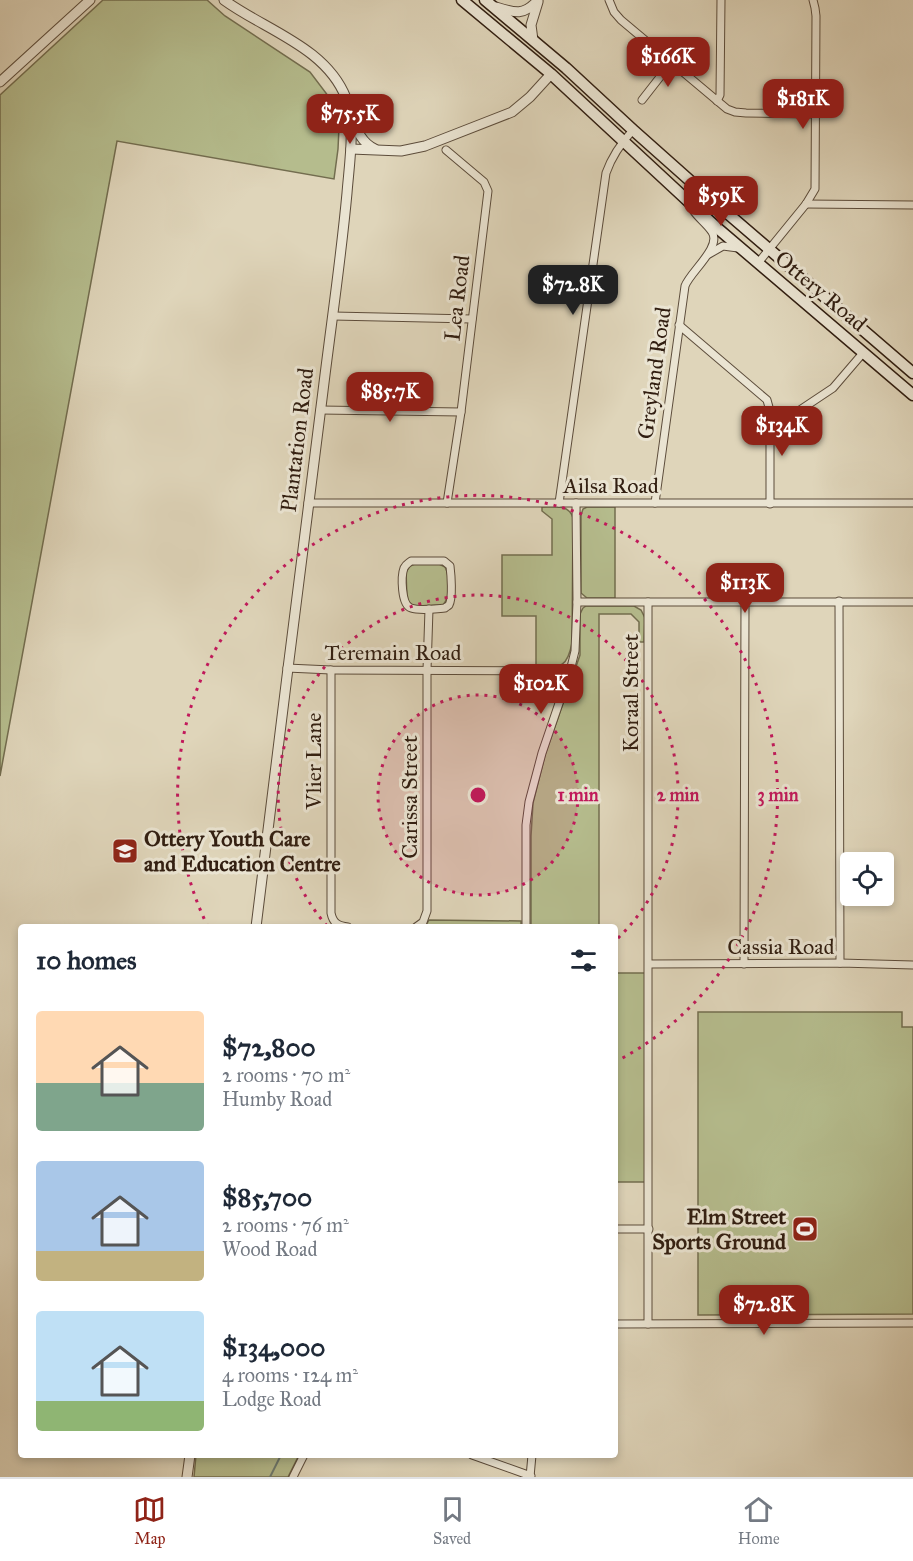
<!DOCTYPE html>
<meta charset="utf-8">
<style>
:root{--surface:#fff;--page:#f2f2f3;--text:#1f2937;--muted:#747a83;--line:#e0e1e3;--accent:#8f2418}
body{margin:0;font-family:"IM FELL Great Primer",serif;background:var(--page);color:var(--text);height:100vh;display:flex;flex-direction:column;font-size:22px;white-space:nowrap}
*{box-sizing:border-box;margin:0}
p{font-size:20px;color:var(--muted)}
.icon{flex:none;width:33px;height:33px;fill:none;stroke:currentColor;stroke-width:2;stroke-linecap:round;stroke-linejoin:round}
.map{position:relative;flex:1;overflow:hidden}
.drawer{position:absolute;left:18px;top:924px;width:600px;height:534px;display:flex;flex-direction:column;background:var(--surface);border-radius:6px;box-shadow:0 3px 9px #0003}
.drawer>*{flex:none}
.tools{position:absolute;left:840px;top:852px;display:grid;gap:12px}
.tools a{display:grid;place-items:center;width:54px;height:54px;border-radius:6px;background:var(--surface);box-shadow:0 3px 9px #0003;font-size:30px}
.price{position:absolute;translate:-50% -51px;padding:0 14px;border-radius:12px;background:var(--accent);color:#fff;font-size:20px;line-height:39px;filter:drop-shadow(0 2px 3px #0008)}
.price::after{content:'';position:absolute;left:50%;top:36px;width:18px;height:14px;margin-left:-9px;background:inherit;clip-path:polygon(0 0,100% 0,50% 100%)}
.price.on{background:#222;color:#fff}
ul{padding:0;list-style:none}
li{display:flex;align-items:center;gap:18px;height:150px;padding:0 18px}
li span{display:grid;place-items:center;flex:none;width:168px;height:120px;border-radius:6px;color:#555}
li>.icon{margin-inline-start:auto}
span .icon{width:72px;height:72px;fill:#fffc;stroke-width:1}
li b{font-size:26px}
h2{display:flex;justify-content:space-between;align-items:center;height:72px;padding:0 18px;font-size:26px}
.dock{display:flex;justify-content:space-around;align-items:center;height:84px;border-top:2px solid var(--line);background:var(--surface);font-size:16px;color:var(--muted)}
.dock a{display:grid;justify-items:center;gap:3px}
.dock .on{color:var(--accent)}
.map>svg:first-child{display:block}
.green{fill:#b5bc8d;stroke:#736d4f;stroke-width:1.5}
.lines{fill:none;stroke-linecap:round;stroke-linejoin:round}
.stream{stroke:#6c7a71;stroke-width:2}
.minor-casing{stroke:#5c4c3b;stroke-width:9}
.tertiary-casing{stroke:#5c4c3b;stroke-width:11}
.secondary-casing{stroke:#311e11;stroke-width:13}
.minor{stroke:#eae4d2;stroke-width:7}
.tertiary{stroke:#eae4d2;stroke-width:9}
.secondary{stroke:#eae4d2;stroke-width:10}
.ring{fill:none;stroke:#c2185b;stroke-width:3;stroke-dasharray:3 6}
.labels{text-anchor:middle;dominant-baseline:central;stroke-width:6;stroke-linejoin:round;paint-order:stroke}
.street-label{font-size:22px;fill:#311e11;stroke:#eae4d2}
.poi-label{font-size:22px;font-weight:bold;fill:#311e11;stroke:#eae4d2;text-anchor:start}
.centre{fill:#c2185b;stroke:#eae4d2;stroke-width:3}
.ring-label{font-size:18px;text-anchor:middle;font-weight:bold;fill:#c2185b;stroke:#eae4d2;stroke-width:6;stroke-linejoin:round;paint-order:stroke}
</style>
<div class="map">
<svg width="913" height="1477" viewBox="0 0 913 1477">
<rect width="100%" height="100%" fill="#dfd5ba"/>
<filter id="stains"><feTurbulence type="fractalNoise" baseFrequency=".00333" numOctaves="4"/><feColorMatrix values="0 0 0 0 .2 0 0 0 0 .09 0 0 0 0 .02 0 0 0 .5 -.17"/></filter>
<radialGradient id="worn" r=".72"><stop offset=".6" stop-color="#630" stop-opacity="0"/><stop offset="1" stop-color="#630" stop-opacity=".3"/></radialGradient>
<g class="green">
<path d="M103,0h104l18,16 85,56 19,25 10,30 -1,22 -4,30 -217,-38 -117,635v-681z"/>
<path d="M542,507c13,0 27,-3 31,11l-1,125c-5,26 -12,24 -36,24v-51h-34v-61h50v-36l-10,-8z"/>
<path d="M587,507h28v91h-28l-6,-5v-78l2,-6z"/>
<path d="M415,564h24l6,3c5,10 6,29 -2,38l-28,1 -4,-1 -4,-6 -1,-27 4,-6z"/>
<path d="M586,606h48l7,4 4,8 -1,24h-5v-20l-8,-8h-32v313h-68v-91l2,-33 12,-48 35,-100v-41l3,-6z"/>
<path d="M429,920l92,1v6h-96z"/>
<rect x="615" y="973" width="30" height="209"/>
<path d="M698,1012h204v15h11v287l-215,1z"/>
<path d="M196,1455h103l-11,22h-94z"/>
</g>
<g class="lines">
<path class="stream" d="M270,1477l11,-22"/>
<defs>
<g id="minor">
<path d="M609,0l5,12 7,8 106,89 8,3 11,1 69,1"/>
<path d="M642,100l25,-32 4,-7"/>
<path d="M717,101l3,-6 1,-95"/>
<path d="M446,150l38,32 4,9 -27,221 -14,91"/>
<path d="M806,204l107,1"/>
<path d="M709,254l14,-8 15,2"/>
<path d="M758,263l48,-59 9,-15 1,-173 -1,-8 -2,-8"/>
<path d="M333,316l139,3"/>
<path d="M679,325l88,75 3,11v93"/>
<path d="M320,410l141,2"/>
<path d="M770,411l18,2 12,-3 33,-22 30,-35"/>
<path d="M308,503h605"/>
<path d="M559,503l47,-330c6,-17 15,-30 27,-43"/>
<path d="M655,503l30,-217c5,-14 37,-39 27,-54 -5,-8 -14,-14 -19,-22"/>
<path d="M411,561h33l6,5c1,8 3,32 -1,39 -1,1 -3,2 -4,3 -11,1 -25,3 -34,0 -10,-3 -10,-32 -7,-40 2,-4 3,-4 7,-7z"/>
<path d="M839,601l1,362"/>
<path d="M577,602h336"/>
<path d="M648,602v722"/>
<path d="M287,668l44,2 239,1"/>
<path d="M331,670v243c2,10 7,13 17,14"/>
<path d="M416,927l7,-5 4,-11v-241l2,-61"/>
<path d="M526,927v-102l3,-23 13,-49 28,-82 5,-20 2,-49 -1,-99"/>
<path d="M649,964l191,-1 73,2"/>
<path d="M744,964l1,-363"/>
<path d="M615,1229h34"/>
<path d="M615,1324l298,-1"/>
<path d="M472,1455l59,21"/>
<path d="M293,1477l11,-22"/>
<path d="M530,1477l2,-22"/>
</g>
<g id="tertiary">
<path d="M224,0c41,30 102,47 122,98 10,25 3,68 1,95 -6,66 -16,132 -24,198 -24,179 -44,357 -67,536"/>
<path d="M496,7c19,6 28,9 42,-7"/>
<path d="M533,40l-2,-15 7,-23"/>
<path d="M0,82l90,-82"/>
<path d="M353,118c4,13 9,25 22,31"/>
<path d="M351,149l50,2 24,-5 87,-34 18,-15 21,-23"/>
<path d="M187,1477l3,-22"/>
</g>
<g id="secondary">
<path d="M462,0l89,74 165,153 197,168"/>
<path d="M485,0l81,68 67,62 72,64 208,179"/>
</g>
</defs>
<use href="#minor" class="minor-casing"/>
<use href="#tertiary" class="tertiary-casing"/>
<use href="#secondary" class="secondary-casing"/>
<use href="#minor" class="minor"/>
<use href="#tertiary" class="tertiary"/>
<use href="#secondary" class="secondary"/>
</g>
<circle cx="478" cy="795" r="100" fill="#c2185b" fill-opacity=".12"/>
<g class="ring">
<circle cx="478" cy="795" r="100"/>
<path d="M327 926A200 200 0 1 1 616 940"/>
<path d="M208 927A300 300 0 1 1 617 1061"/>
</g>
<defs>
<symbol id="school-square" viewBox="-11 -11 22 22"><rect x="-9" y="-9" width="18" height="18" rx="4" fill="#8f2418" stroke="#eae4d2"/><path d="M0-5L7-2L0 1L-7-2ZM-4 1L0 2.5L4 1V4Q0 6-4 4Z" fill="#fff"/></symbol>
<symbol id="stadium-square" viewBox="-11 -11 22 22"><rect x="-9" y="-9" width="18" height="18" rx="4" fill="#8f2418" stroke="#eae4d2"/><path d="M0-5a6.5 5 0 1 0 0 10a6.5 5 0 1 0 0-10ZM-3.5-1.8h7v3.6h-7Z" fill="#fff"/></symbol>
</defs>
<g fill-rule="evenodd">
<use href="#school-square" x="110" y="836" width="30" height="30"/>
<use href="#stadium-square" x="790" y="1214" width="30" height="30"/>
</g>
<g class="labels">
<g class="street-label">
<text transform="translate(821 291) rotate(40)">Ottery Road</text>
<text transform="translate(457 298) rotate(-83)">Lea Road</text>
<text transform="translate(654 373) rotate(-82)">Greyland Road</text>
<text transform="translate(297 440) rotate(-83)">Plantation Road</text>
<text x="611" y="485">Ailsa Road</text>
<text x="393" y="652">Teremain Road</text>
<text transform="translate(630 693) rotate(-90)">Koraal Street</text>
<text transform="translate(313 761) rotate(-90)">Vlier Lane</text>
<text transform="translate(409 797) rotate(-90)">Carissa Street</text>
<text x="781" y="946">Cassia Road</text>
</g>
<g class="poi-label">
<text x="144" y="838">Ottery Youth Care<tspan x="144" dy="25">and Education Centre</tspan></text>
<text x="786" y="1216" text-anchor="end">Elm Street<tspan x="786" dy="25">Sports Ground</tspan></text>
</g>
</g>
<circle cx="478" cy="795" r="9" class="centre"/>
<g class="ring-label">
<text x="578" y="801">1 min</text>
<text x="678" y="801">2 min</text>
<text x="778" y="801">3 min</text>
</g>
<rect width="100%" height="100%" filter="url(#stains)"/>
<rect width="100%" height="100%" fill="url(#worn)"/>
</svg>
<div class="tools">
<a><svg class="icon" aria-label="locate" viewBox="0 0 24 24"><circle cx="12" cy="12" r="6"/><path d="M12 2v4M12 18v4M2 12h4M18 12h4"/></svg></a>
</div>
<b class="price" style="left:668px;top:88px">$166K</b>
<b class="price" style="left:803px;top:130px">$181K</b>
<b class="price" style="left:350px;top:145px">$75.5K</b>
<b class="price" style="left:721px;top:227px">$59K</b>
<b class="price on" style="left:573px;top:316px">$72.8K</b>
<b class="price" style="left:390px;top:423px">$85.7K</b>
<b class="price" style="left:782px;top:457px">$134K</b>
<b class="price" style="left:745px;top:614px">$113K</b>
<b class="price" style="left:541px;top:715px">$102K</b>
<b class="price" style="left:764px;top:1336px">$72.8K</b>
<section class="drawer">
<h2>10 homes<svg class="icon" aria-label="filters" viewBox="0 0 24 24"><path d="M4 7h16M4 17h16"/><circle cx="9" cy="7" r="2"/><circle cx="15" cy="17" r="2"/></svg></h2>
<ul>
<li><span style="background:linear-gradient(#ffd9b3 60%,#7fa58c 0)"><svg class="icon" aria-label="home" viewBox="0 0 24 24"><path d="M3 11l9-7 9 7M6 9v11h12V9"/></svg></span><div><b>$72,800</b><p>2 rooms · 70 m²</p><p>Humby Road</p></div></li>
<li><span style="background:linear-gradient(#a9c7e8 75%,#c2b280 0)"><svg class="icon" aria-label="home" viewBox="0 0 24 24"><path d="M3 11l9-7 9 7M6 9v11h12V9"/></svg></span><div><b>$85,700</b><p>2 rooms · 76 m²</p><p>Wood Road</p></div></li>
<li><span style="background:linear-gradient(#bfe0f5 75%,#8fb573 0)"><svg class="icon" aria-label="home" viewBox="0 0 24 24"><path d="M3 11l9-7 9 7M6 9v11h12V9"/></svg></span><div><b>$134,000</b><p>4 rooms · 124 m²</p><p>Lodge Road</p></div></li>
</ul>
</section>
</div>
<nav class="dock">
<a class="on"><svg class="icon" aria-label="map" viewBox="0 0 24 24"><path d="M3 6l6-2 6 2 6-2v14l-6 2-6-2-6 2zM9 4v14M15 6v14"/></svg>Map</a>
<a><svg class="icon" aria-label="saved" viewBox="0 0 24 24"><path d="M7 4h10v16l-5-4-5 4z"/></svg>Saved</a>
<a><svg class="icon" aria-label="home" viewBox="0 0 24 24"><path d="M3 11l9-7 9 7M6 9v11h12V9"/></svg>Home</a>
</nav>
